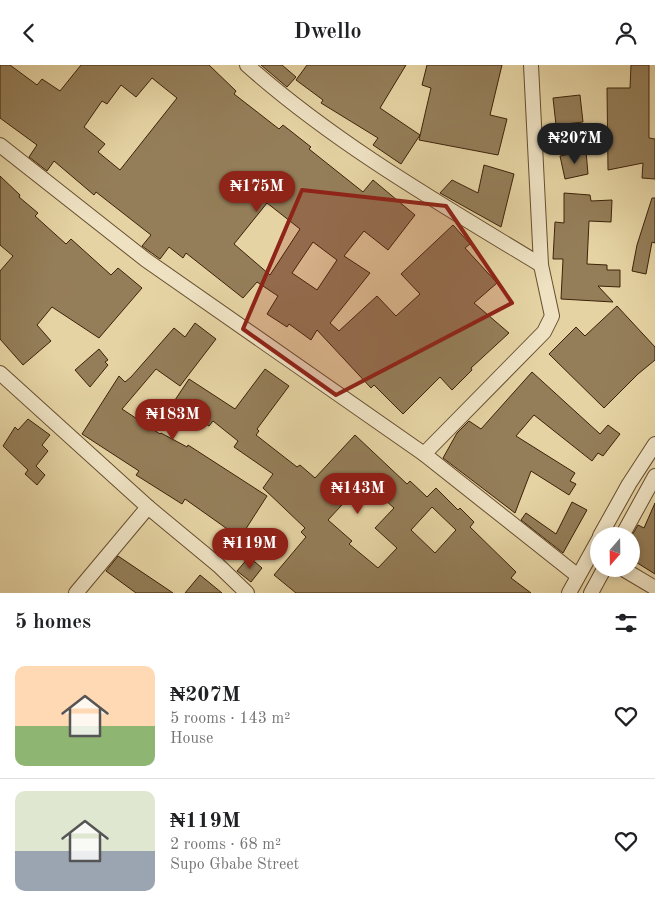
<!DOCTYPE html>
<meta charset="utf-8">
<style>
:root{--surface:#fff;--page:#f6f6f6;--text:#202124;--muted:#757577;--line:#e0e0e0;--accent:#8f2418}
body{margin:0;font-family:"Old Standard TT",serif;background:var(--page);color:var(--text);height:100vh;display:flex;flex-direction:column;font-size:19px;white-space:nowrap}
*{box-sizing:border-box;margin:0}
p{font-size:16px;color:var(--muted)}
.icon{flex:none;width:28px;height:28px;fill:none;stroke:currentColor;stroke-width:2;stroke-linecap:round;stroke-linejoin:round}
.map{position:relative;height:528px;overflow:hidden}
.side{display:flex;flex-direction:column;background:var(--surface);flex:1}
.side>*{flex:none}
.needle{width:32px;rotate:200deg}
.controls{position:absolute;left:590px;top:462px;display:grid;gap:10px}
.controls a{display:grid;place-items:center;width:50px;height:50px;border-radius:50%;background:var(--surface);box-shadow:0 2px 8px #0003;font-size:25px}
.price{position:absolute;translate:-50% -42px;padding:0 11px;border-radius:18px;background:var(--accent);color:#fff;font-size:16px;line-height:32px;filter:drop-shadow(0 1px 2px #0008)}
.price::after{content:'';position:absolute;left:50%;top:30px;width:15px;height:11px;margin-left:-8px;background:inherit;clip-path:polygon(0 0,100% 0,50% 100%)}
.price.selected{background:#222;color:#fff}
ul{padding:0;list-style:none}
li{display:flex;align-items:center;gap:15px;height:125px;padding:0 15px}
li+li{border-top:1px solid var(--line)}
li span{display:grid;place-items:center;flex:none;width:140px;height:100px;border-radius:10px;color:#555}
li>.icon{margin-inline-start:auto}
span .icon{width:60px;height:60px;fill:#fffc;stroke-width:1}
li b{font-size:21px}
h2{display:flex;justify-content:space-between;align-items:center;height:60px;padding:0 15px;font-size:21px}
header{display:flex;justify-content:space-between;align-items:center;height:65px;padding:0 15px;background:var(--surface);font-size:22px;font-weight:700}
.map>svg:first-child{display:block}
.building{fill:#947e59;stroke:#3d2208;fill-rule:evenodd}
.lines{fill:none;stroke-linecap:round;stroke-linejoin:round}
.minor-casing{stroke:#674e2f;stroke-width:16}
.minor{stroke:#eee2c3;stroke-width:14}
.marked{fill:#8f2418;fill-opacity:0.2;stroke:#8f2418;stroke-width:4;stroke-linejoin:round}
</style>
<header><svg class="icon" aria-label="back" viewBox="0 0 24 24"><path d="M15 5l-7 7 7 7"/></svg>Dwello<svg class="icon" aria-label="person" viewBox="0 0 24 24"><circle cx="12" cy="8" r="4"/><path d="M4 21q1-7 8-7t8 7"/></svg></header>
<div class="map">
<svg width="655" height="528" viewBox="0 0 655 528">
<rect width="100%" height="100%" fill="#e5d3a3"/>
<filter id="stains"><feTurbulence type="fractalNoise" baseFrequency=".004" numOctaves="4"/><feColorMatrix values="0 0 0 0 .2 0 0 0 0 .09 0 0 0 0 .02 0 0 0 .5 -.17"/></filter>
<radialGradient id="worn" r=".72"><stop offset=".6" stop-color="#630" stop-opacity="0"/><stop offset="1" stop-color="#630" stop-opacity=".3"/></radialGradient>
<g class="building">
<path d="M0,0h10l27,20 5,-6 18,12 21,-26h128l27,26 -2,3 45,35 4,-4 28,22 -2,2 54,43 10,-12 42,35 -27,35 -24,-19 -20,25 26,17 -40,50 9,8 38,-35 19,20 24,-22 -19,-20 52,-49 17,19 -5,4 32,35 -23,20 35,30 -38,35 1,2 -20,20 -12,-13 -37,37 -29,-29 -3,3 -54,-58 -6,10 -22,-16 -2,3 -20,-13 11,-18 -21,-14 -14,16 -57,-45 -3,5 -14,-11 -9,12 -18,-13 9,-11 -55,-43 -2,3 -40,-34 -7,10 -18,-14 8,-12 -37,-27zM152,13l25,20 -57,72 -22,-18 7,-8 -21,-17 18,-26 5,3 14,-19 15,12zM267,138l33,26 -30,46 -36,-31zM313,177l24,18 -20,30 -25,-17z"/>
<path d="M261,0h21l14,12 -9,10z"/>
<path d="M307,0h99l-26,43 40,27 -19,29 -28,-19 5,-7 -57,-35 2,-3 -27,-20z"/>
<path d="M427,0h75l-12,50 17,4 -9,36 -79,-15 12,-52 -9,-3z"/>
<path d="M631,0h18v73l6,1v40l-13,-1 1,-15 -35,7 -1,-82h23z"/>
<path d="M580,30l3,27 -27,3 -3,-27z"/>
<path d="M586,86l2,23 -23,5 -5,-23z"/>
<path d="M484,100l30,9 -13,53 -61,-34 12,-13 26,13z"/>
<path d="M0,111l20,19 -1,2 19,16 -3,3 31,28 5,-5 40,36 7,-7 24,20 -43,50 -47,-31 -15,18 14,16 -28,24 -23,-26v-68l13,-15 -13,-11z"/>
<path d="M564,128l26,2 1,6 21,-1 -1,22 -22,-1 -2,43 20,1v5h13v17l-22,-1 15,16 -52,-3 2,-40h-10l2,-37 9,1z"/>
<path d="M652,133h3v45l-3,-1 -6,32 -14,-3 5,-26z"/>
<path d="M617,241l38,41v13l-17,14 -34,34 -55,-54 27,-27 9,9z"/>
<path d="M195,258l21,16 -36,47 -24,-17 -34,40 38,25 1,-1 26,14 1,-2 79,51 -27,42 -55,-39 -3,5 -46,-29 3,-4 -57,-37 37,-58 6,6 6,-5 43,-49 11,9z"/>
<path d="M99,284l9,11 -3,2 3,3 -18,22 -15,-17z"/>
<path d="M265,304l24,17 -32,43 2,2 -3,4 41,32 3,-2 15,13 40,-43 52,49 3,-3 17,16 9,-9 22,22 2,-2 14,14 -4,5 46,45 -5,6 20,15h-235l-22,-18 32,-38 -5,-5 4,-4 -42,-40 10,-14 -39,-27 4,-6 -25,-20 -4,5 -36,-23 16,-24 46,30zM364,416l30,27 -19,20 22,20 -19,20 -29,-24 3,-3 -24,-21zM432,442l24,23 -21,23 -24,-23z"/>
<path d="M532,307l68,62 8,-9 12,9 -17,22 -5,-3 -6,8 -58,-46 -18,21 59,37 -5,8 6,3 -7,11 -38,-24 -16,42 -72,-55 14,-25 12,-12 12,8z"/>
<path d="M28,354l22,16 -8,10 6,6 -12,15 9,9 -8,10 -12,-11 3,-4 -25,-24 12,-19 3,3z"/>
<path d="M572,437l15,8 -24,43 -42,-33 5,-7 30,21z"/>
<path d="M655,438v71l-24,-15v-22l7,-12 6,3z"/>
<path d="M118,491l55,37h-37l-30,-22z"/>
<path d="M249,492l13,11 -11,14 -14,-11z"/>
<path d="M200,510l22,18h-37z"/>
</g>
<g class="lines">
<defs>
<g id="minor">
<path d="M247,0c89,79 192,138 294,200"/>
<path d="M0,80l146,115 278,194 154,122"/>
<path d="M0,308l148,134 70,58 29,28"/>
<path d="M424,389l120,-122 8,-16 -11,-51 -10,-200"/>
<path d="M600,471l29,-52 26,-40"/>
<path d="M622,471l33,-60"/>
<path d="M623,504l32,19"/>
<path d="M76,528l72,-86"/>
<path d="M569,528l30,-54"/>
<path d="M591,528l13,-24"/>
</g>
</defs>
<use href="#minor" class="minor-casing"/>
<use href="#minor" class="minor"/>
</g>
<path class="marked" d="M302,125l144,16 66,97 -176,92 -93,-66z"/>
<rect width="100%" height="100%" filter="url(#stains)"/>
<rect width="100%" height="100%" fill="url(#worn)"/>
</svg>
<div class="controls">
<a><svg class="needle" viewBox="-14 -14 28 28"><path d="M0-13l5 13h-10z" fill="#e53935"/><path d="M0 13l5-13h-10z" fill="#757577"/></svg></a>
</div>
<b class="price selected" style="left:575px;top:100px">₦207M</b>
<b class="price" style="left:257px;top:148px">₦175M</b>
<b class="price" style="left:173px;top:376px">₦183M</b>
<b class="price" style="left:358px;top:450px">₦143M</b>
<b class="price" style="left:250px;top:505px">₦119M</b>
</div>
<section class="side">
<h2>5 homes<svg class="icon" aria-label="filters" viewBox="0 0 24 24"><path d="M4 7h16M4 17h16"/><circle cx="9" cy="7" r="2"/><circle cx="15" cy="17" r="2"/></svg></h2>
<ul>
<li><span style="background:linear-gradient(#ffd9b3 60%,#8fb573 0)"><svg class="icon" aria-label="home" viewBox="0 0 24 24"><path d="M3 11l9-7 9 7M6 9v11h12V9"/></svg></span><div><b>₦207M</b><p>5 rooms · 143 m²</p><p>House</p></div><svg class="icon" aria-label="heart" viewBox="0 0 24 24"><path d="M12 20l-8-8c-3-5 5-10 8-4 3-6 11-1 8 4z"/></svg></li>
<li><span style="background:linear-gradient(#dfe7d0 60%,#9aa5b1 0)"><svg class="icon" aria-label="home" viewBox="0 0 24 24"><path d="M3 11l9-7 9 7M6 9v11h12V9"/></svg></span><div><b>₦119M</b><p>2 rooms · 68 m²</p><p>Supo Gbabe Street</p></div><svg class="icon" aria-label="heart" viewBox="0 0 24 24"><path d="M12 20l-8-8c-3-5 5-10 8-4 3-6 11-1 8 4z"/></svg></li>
</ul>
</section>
